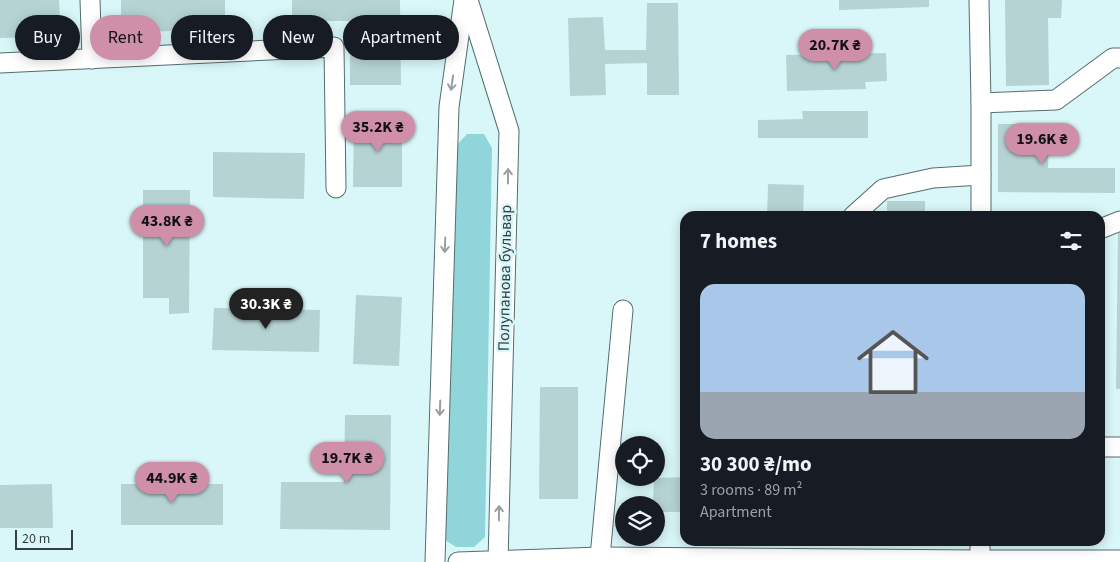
<!DOCTYPE html>
<meta charset="utf-8">
<style>
:root{--surface:#171b24;--page:#20242c;--text:#f1f3f6;--muted:#9ea1a6;--accent:#d08fa9}
body{margin:0;font-family:"Source Sans 3",sans-serif;background:var(--page);color:var(--text);height:100vh;display:flex;flex-direction:column;font-size:19px;white-space:nowrap}
*{box-sizing:border-box;margin:0}
p{font-size:16px;color:var(--muted)}
.icon{flex:none;width:28px;height:28px;fill:none;stroke:currentColor;stroke-width:2;stroke-linecap:round;stroke-linejoin:round}
.map{position:relative;flex:1;overflow:hidden}
.side{position:absolute;left:680px;top:211px;width:425px;height:335px;display:flex;flex-direction:column;background:var(--surface);border-radius:15px;box-shadow:0 2px 12px #0003}
.side>*{flex:none}
.banner{position:absolute;left:15px;top:15px;width:475px;height:45px;display:flex;gap:10px}
.tools{position:absolute;left:615px;top:436px;display:grid;gap:10px}
.tools a{display:grid;place-items:center;width:50px;height:50px;border-radius:50%;background:var(--surface);box-shadow:0 2px 12px #0003;font-size:25px}
.scale{position:absolute;left:15px;bottom:12px;width:58px;box-sizing:border-box;padding-left:5px;border:2px solid #333f40;border-top:0;font-size:14px;line-height:18px;white-space:nowrap;color:#333f40;-webkit-text-stroke:4px #d9f7f8;paint-order:stroke}
.price{position:absolute;translate:-50% -42px;padding:0 11px;border-radius:18px;background:var(--accent);color:#111;font-size:16px;line-height:32px;filter:drop-shadow(0 1px 2px #0008)}
.price::after{content:'';position:absolute;left:50%;top:30px;width:15px;height:11px;margin-left:-8px;background:inherit;clip-path:polygon(0 0,100% 0,50% 100%)}
.price.current{background:#222;color:#fff}
ul{padding:0;list-style:none}
li{display:grid;align-content:center;gap:10px;height:265px;padding:0 20px}
li span{display:grid;place-items:center;height:155px;border-radius:15px;color:#555}
li>.icon{margin-inline-start:auto}
span .icon{width:90px;height:90px;fill:#fffc;stroke-width:1}
li b{font-size:21px}
h2{display:flex;justify-content:space-between;align-items:center;height:60px;padding:0 20px;font-size:21px}
.chip{padding:0 18px;border-radius:22px;background:var(--surface);box-shadow:0 2px 12px #0003;font-size:18px;line-height:45px}
.chip.current{background:var(--accent);color:#111}
.map>svg:first-child{display:block}
.green{fill:#90d5d9}
.building{fill:#b6d3d4}
.lines{fill:none;stroke-linecap:round;stroke-linejoin:round}
.minor-casing{stroke:#536d6e;stroke-width:21}
.minor{stroke:#fff;stroke-width:19}
.oneway{stroke:#999fa0}
.labels{text-anchor:middle;dominant-baseline:central;stroke-width:5;stroke-linejoin:round;paint-order:stroke}
.street-label{font-size:16px;fill:#333f40;stroke:#d9f7f8}
</style>
<div class="map">
<svg width="1120" height="562" viewBox="0 0 1120 562">
<rect width="100%" height="100%" fill="#d9f7f8"/>
<path class="green" d="M467,134h17l8,14 -7,389 -11,10h-18l-11,-7 12,-395z"/>
<g class="building">
<path d="M0,0h59l2,40 -26,2v-5l-35,1z"/>
<path d="M121,0h104v30l-104,2z"/>
<path d="M292,0h108l1,85h-51v-64h-58z"/>
<path d="M839,0h90v7l-90,3z"/>
<path d="M1005,0h57l-1,18h-13l1,67 -43,1z"/>
<path d="M647,3h31l1,92h-32v-32l-42,1 1,31 -36,1 -2,-78 35,-1 2,33h41z"/>
<path d="M886,53l1,28 -22,1 1,7 -79,2 -1,-36z"/>
<path d="M802,111h66v27h-110v-18l45,-1z"/>
<path d="M354,119h48v68h-49z"/>
<path d="M998,124h51l-1,44h67v25l-117,-1z"/>
<path d="M213,152l92,1 -1,46 -91,-2z"/>
<path d="M768,184l36,1 -1,31h-36z"/>
<path d="M143,190h47l-1,123 -20,1v-16h-26z"/>
<rect x="887" y="201" width="38" height="15"/>
<path d="M1118,228h2v161h-4z"/>
<path d="M356,295l46,2 -3,69 -46,-2z"/>
<path d="M214,308l106,2 -1,42 -107,-2z"/>
<path d="M540,387h38v112h-39z"/>
<path d="M345,415h46l-1,115 -110,-1 1,-47h63z"/>
<path d="M685,477v35h-29v-7h-3l1,-27z"/>
<path d="M52,484l1,44h-53v-43z"/>
<rect x="121" y="484" width="102" height="41"/>
<path d="M1100,488h3l-1,41h-2z"/>
</g>
<g class="lines">
<defs>
<g id="minor">
<path d="M90,0l2,59"/>
<path d="M468,0l41,131 -11,431"/>
<path d="M979,0l2,103v113"/>
<path d="M0,63l334,-16 2,141"/>
<path d="M981,103l75,-3 57,-42h7"/>
<path d="M853,216l30,-27 50,-11 48,-3"/>
<path d="M1100,229l20,-8"/>
<path d="M1100,447h20"/>
<path d="M600,557l23,-247"/>
<path d="M980,560v-19"/>
<path d="M435,562l14,-455 15,-107"/>
<path d="M458,562l142,-5 380,3h140"/>
</g>
</defs>
<use href="#minor" class="minor-casing"/>
<use href="#minor" class="minor"/>
</g>
<defs><path id="oneway-shaft" d="M-6 0H5M1.5-3L5.5 0L1.5 3" fill="none" stroke-width="1.6" stroke-linecap="round" stroke-linejoin="round" transform="scale(1.25)"/></defs>
<g class="oneway">
<use href="#oneway-shaft" transform="translate(452 83) rotate(98)"/>
<use href="#oneway-shaft" transform="translate(508 176) rotate(-89)"/>
<use href="#oneway-shaft" transform="translate(445 245) rotate(92)"/>
<use href="#oneway-shaft" transform="translate(440 408) rotate(92)"/>
<use href="#oneway-shaft" transform="translate(499 513) rotate(-89)"/>
</g>
<g class="labels">
<g class="street-label">
<text transform="translate(505 278) rotate(-89)">Полупанова бульвар</text>
</g>
</g>
</svg>
<div class="tools">
<a><svg class="icon" aria-label="locate" viewBox="0 0 24 24"><circle cx="12" cy="12" r="6"/><path d="M12 2v4M12 18v4M2 12h4M18 12h4"/></svg></a>
<a><svg class="icon" aria-label="layers" viewBox="0 0 24 24"><path d="M12 4l9 5-9 5-9-5zM3 14l9 5 9-5"/></svg></a>
</div>
<div class="scale">20 m</div>
<b class="price" style="left:835px;top:71px">20.7K ₴</b>
<b class="price" style="left:378px;top:153px">35.2K ₴</b>
<b class="price" style="left:1042px;top:165px">19.6K ₴</b>
<b class="price" style="left:167px;top:247px">43.8K ₴</b>
<b class="price current" style="left:266px;top:330px">30.3K ₴</b>
<b class="price" style="left:347px;top:484px">19.7K ₴</b>
<b class="price" style="left:172px;top:504px">44.9K ₴</b>
<div class="banner">
<a class="chip">Buy</a>
<a class="chip current">Rent</a>
<a class="chip">Filters</a>
<a class="chip">New</a>
<a class="chip">Apartment</a>
</div>
<section class="side">
<h2>7 homes<svg class="icon" aria-label="filters" viewBox="0 0 24 24"><path d="M4 7h16M4 17h16"/><circle cx="9" cy="7" r="2"/><circle cx="15" cy="17" r="2"/></svg></h2>
<ul>
<li><span style="background:linear-gradient(#a9c7e8 70%,#9aa5b1 0)"><svg class="icon" aria-label="home" viewBox="0 0 24 24"><path d="M3 11l9-7 9 7M6 9v11h12V9"/></svg></span><div><b>30 300 ₴/mo</b><p>3 rooms · 89 m²</p><p>Apartment</p></div></li>
</ul>
</section>
</div>
